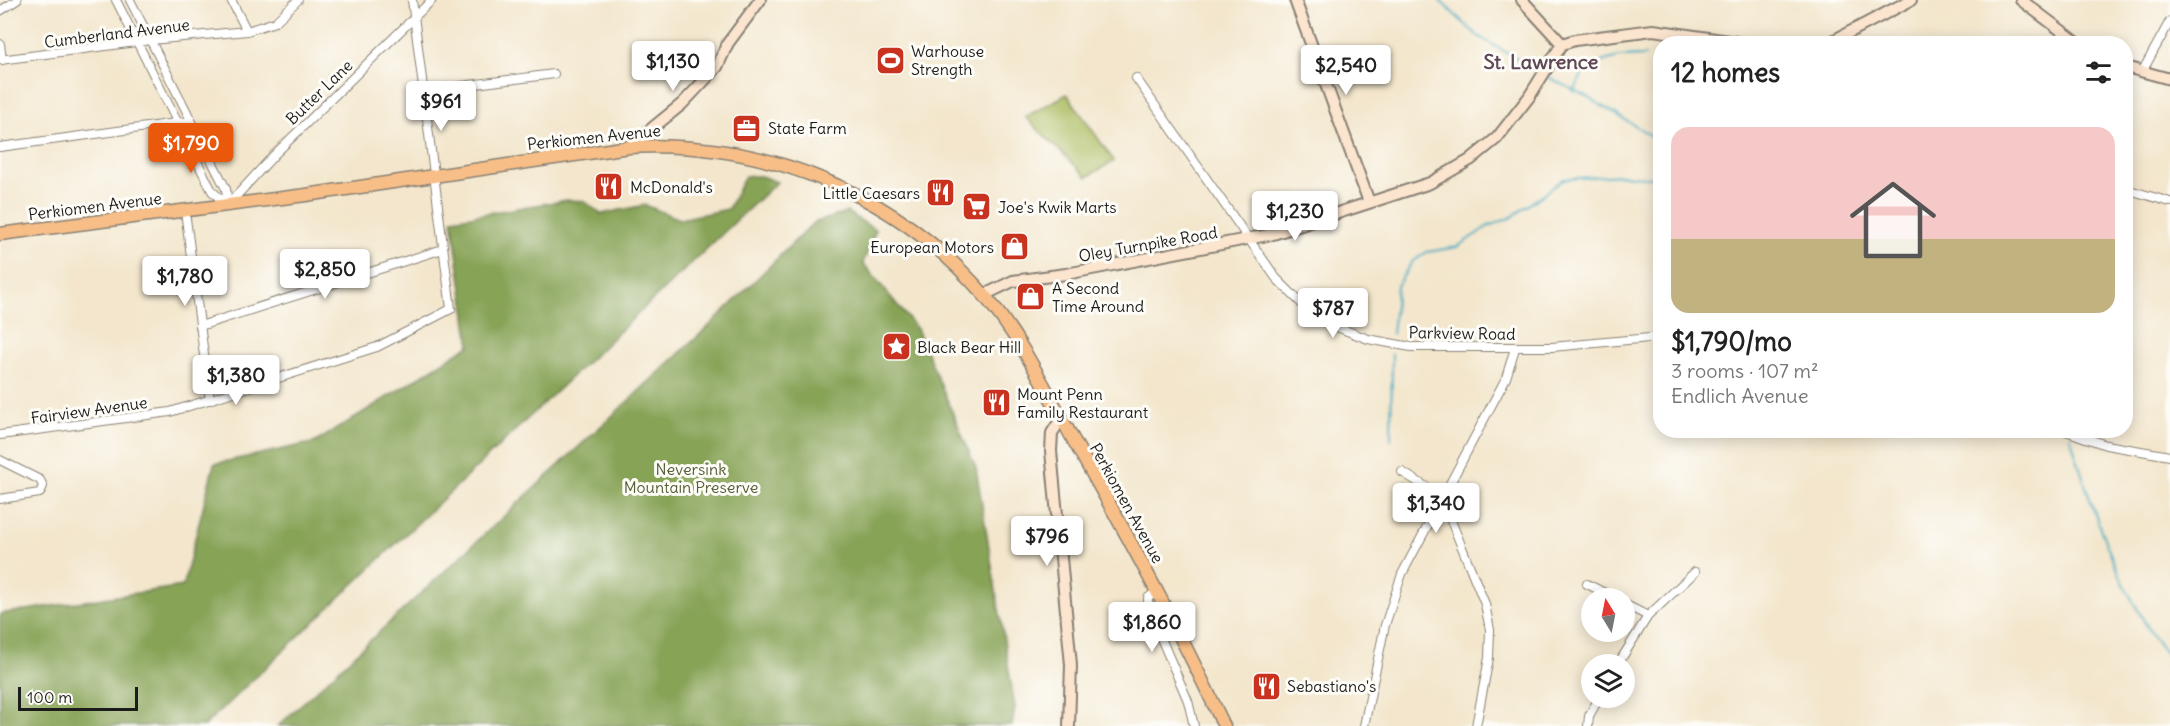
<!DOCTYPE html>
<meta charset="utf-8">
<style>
:root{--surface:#fff;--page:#f2f2f2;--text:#222;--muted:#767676;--line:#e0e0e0;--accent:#ea580c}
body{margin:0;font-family:Delius,sans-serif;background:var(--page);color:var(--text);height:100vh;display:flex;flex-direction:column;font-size:22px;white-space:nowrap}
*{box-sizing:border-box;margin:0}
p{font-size:20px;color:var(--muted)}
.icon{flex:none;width:33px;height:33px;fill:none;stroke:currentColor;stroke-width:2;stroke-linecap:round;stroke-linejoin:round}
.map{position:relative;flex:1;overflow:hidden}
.drawer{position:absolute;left:1653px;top:36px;width:480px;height:402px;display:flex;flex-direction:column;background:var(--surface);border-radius:24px;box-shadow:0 3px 15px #0003}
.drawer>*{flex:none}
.needle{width:39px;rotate:350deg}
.fabs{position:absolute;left:1581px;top:588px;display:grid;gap:12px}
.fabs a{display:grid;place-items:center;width:54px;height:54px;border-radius:50%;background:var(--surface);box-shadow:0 3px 15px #0003;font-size:30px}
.scale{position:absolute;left:18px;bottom:15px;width:120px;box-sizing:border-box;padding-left:6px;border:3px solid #1c1c1c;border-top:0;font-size:16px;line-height:21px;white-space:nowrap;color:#1c1c1c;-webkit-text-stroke:4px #fdfcf7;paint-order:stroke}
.price{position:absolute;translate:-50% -51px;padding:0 14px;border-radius:6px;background:#fff;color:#222;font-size:20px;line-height:39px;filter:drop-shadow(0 2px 3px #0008)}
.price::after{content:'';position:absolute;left:50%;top:36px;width:18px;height:14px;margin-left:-9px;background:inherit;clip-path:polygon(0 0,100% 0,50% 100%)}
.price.selected{background:var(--accent);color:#fff}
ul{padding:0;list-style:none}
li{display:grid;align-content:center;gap:12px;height:318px;padding:0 18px}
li+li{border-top:2px solid var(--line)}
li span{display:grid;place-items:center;height:186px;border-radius:18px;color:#555}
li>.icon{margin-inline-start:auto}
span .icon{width:108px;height:108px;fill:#fffc;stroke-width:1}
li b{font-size:26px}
h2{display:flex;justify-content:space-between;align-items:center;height:72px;padding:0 18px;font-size:26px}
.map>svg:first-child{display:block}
.green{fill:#aabb5f;stroke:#636c3e;stroke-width:1.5}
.forest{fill:#87a356;stroke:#526039;stroke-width:1.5}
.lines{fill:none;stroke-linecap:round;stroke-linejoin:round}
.stream{stroke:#41a9c1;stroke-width:2}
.street-casing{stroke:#888174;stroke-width:10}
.secondary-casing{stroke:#888174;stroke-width:14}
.primary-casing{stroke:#888174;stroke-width:15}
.street{stroke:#fff;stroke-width:8}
.secondary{stroke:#fce5cf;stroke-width:10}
.primary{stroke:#f7be87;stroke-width:12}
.labels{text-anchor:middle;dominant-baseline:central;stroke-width:6;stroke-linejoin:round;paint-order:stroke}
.street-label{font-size:16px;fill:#1c1c1c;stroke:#fdfcf7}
.poi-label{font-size:16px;fill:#1c1c1c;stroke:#fdfcf7;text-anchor:start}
.park-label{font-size:16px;fill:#555c37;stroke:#fdfcf7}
.quarter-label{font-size:20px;font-weight:bold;fill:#5e4756;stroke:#fdfcf7}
</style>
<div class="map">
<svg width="2170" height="726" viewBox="0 0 2170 726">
<rect width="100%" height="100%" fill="#fdfcf7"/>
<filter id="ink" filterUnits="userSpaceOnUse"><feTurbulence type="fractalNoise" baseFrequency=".0167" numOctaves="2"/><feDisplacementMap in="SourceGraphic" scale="12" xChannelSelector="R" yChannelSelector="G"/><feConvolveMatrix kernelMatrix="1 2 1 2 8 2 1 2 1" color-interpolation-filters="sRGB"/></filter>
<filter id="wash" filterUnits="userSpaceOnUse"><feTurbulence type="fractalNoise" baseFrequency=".008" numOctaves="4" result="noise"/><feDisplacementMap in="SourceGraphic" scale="24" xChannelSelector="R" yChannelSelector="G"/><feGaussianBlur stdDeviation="1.35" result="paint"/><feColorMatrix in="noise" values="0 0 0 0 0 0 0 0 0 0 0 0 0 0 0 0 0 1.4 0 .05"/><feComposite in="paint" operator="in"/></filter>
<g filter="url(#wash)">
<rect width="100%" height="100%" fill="#f3e6cc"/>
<path class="green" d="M1067,94l47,67 -27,16 -62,-60z"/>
<g class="forest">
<path d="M745,176h16l16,6 -573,544h-204v-112l183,-28 31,-122 102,-22 154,-97 -18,-126 115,-19 17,1 17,13 44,-9 35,14 48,-10z"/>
<path d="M847,212l29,18 -13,33 54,66 59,139 39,239 -3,19h-734l433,-402 102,-101z"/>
</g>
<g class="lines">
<g class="stream">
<path d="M1439,0l39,36 63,37"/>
<path d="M1546,76l40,20 64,39 10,10"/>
<path d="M1574,92l12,-26 33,-9 26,-1"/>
<path d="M1392,334l5,-48 15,-24 15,-10 30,-5 30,-20 25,-10 52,-38 57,-4 39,3"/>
<path d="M2070,436c19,61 36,120 69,176 9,16 18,33 31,46"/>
<path d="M1391,439l1,-85"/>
</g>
</g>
</g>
<g filter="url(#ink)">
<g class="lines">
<defs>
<g id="street">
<path d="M116,0l96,191 16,15"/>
<path d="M130,0l96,189 2,17"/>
<path d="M231,0l16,31"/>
<path d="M0,11l17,-11"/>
<path d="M0,44l2,16"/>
<path d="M0,60l151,-20 96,-9 28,-9 23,-22"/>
<path d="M2142,72l28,-51"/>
<path d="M1136,78l140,200 34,34 27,15 31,12 43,8h141l108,-10"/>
<path d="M423,91l131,-17"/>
<path d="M0,147l191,-26"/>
<path d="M2126,189l44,13"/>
<path d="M228,205l46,-50 158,-155"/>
<path d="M185,211l25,189"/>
<path d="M200,326l243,-77"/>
<path d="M2063,430l43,15 64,11"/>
<path d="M0,435l170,-23 207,-65 74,-38 -39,-309"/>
<path d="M0,460l40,20 3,6 -3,7 -40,6"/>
<path d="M1402,472l39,24 44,108 5,26 -1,28 -13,68"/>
<path d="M1587,584l28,14"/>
<path d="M1157,591l-9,7v10l40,93 6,25"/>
<path d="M1624,604l24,12"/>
<path d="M1618,664l30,-48 47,-44"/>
<path d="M1364,726l21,-101 17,-51 104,-196 9,-30"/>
<path d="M1588,726l1,-10 10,-18"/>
</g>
<g id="secondary">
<path d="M1295,0l74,202"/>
<path d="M1522,0l40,44"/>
<path d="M2021,0l58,44"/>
<path d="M1827,44l84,-44"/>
<path d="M2126,67l44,12"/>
<path d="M629,147l53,-43 35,-37 11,-24 32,-43"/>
<path d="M984,295l29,-14 53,-7 207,-40 157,-51 40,-23 27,-22 32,-41 33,-53 13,-4 78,-10 97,14"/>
<path d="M1061,419l-9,14 -1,18 20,214 -2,61"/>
</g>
<path id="primary" d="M0,234l306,-39 323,-48c135,-7 266,45 355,148 41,48 68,108 99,162 50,88 98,177 141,269"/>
</defs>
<use href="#street" class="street-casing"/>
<use href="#secondary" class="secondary-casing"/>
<use href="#primary" class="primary-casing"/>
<use href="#street" class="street"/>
<use href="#secondary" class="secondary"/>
<use href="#primary" class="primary"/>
</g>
</g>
<defs>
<symbol id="stadium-square" viewBox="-11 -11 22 22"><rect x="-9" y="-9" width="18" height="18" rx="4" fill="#c8321e" stroke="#fdfcf7"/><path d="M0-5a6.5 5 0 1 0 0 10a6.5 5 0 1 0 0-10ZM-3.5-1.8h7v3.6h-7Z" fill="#fff"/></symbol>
<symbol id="office-square" viewBox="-11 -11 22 22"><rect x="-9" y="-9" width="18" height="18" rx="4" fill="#c8321e" stroke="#fdfcf7"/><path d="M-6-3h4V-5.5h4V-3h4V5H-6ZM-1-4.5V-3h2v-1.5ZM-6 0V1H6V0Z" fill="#fff"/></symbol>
<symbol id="restaurant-square" viewBox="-11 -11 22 22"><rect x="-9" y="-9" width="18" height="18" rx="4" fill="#c8321e" stroke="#fdfcf7"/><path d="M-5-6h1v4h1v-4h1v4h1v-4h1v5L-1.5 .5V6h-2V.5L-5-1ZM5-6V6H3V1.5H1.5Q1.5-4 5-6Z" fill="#fff"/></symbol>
<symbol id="supermarket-square" viewBox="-11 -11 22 22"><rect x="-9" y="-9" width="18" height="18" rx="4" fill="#c8321e" stroke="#fdfcf7"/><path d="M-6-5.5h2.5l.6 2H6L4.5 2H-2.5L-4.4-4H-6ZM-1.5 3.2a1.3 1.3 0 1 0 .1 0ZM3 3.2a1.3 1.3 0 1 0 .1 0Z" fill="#fff"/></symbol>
<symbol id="shop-square" viewBox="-11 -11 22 22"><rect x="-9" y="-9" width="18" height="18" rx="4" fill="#c8321e" stroke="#fdfcf7"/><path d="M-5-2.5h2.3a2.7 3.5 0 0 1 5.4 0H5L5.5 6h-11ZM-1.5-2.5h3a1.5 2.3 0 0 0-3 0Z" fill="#fff"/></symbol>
<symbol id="sight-square" viewBox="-11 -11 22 22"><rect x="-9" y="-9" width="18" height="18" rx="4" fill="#c8321e" stroke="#fdfcf7"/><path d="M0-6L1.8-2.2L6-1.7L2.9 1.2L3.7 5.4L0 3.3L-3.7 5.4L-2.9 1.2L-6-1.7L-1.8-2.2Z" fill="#fff"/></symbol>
</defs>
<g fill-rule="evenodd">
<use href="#stadium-square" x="874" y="44" width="33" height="33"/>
<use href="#office-square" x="730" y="112" width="33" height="33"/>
<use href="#restaurant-square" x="592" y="170" width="33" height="33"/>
<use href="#restaurant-square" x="924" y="176" width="33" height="33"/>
<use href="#supermarket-square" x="960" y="190" width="33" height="33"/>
<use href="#shop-square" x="998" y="230" width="33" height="33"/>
<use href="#shop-square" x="1014" y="280" width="33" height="33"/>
<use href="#sight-square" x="880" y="330" width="33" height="33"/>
<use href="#restaurant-square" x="980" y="386" width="33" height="33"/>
<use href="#restaurant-square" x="1250" y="670" width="33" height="33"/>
</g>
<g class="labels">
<g class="street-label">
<text transform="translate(117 33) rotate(-7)">Cumberland Avenue</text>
<text transform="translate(319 92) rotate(-44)">Butter Lane</text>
<text transform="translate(594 137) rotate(-6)">Perkiomen Avenue</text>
<text transform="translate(95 206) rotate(-7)">Perkiomen Avenue</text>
<text transform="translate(1148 244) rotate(-10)">Oley Turnpike Road</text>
<text transform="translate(1462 333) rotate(1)">Parkview Road</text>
<text transform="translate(89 410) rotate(-8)">Fairview Avenue</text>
<text transform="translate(1127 503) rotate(61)">Perkiomen Avenue</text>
</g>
<g class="poi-label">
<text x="911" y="51">Warhouse<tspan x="911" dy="18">Strength</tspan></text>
<text x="768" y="128">State Farm</text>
<text x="630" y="187">McDonald's</text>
<text x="920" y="193" text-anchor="end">Little Caesars</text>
<text x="998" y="207">Joe's Kwik Marts</text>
<text x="994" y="247" text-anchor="end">European Motors</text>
<text x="1052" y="288">A Second<tspan x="1052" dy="18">Time Around</tspan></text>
<text x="917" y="347">Black Bear Hill</text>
<text x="1017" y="394">Mount Penn<tspan x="1017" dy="18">Family Restaurant</tspan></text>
<text x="1287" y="686">Sebastiano's</text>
</g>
<g class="park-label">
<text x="691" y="469">Neversink<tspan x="691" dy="18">Mountain Preserve</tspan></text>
</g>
<g class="quarter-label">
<text x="1541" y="61">St. Lawrence</text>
</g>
</g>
</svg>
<div class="fabs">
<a><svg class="needle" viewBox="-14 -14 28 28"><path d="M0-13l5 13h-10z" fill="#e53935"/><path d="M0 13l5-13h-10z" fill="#767676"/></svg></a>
<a><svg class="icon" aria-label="layers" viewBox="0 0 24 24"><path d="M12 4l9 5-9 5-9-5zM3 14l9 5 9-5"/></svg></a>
</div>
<div class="scale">100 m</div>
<b class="price" style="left:673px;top:92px">$1,130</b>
<b class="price" style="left:1346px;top:96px">$2,540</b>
<b class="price" style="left:441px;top:132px">$961</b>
<b class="price selected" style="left:191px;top:174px">$1,790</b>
<b class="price" style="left:1295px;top:242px">$1,230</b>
<b class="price" style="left:325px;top:300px">$2,850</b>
<b class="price" style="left:185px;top:307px">$1,780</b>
<b class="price" style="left:1333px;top:339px">$787</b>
<b class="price" style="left:236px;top:406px">$1,380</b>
<b class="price" style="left:1436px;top:534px">$1,340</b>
<b class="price" style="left:1047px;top:567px">$796</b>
<b class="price" style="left:1152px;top:653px">$1,860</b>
<section class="drawer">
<h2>12 homes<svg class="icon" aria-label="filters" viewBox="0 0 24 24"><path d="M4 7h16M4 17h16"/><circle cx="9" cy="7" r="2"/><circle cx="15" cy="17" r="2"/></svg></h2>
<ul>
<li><span style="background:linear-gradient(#f6c9c9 60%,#c2b280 0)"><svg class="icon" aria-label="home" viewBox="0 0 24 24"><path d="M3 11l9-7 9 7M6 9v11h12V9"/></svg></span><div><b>$1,790/mo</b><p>3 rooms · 107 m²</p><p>Endlich Avenue</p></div></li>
</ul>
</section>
</div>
